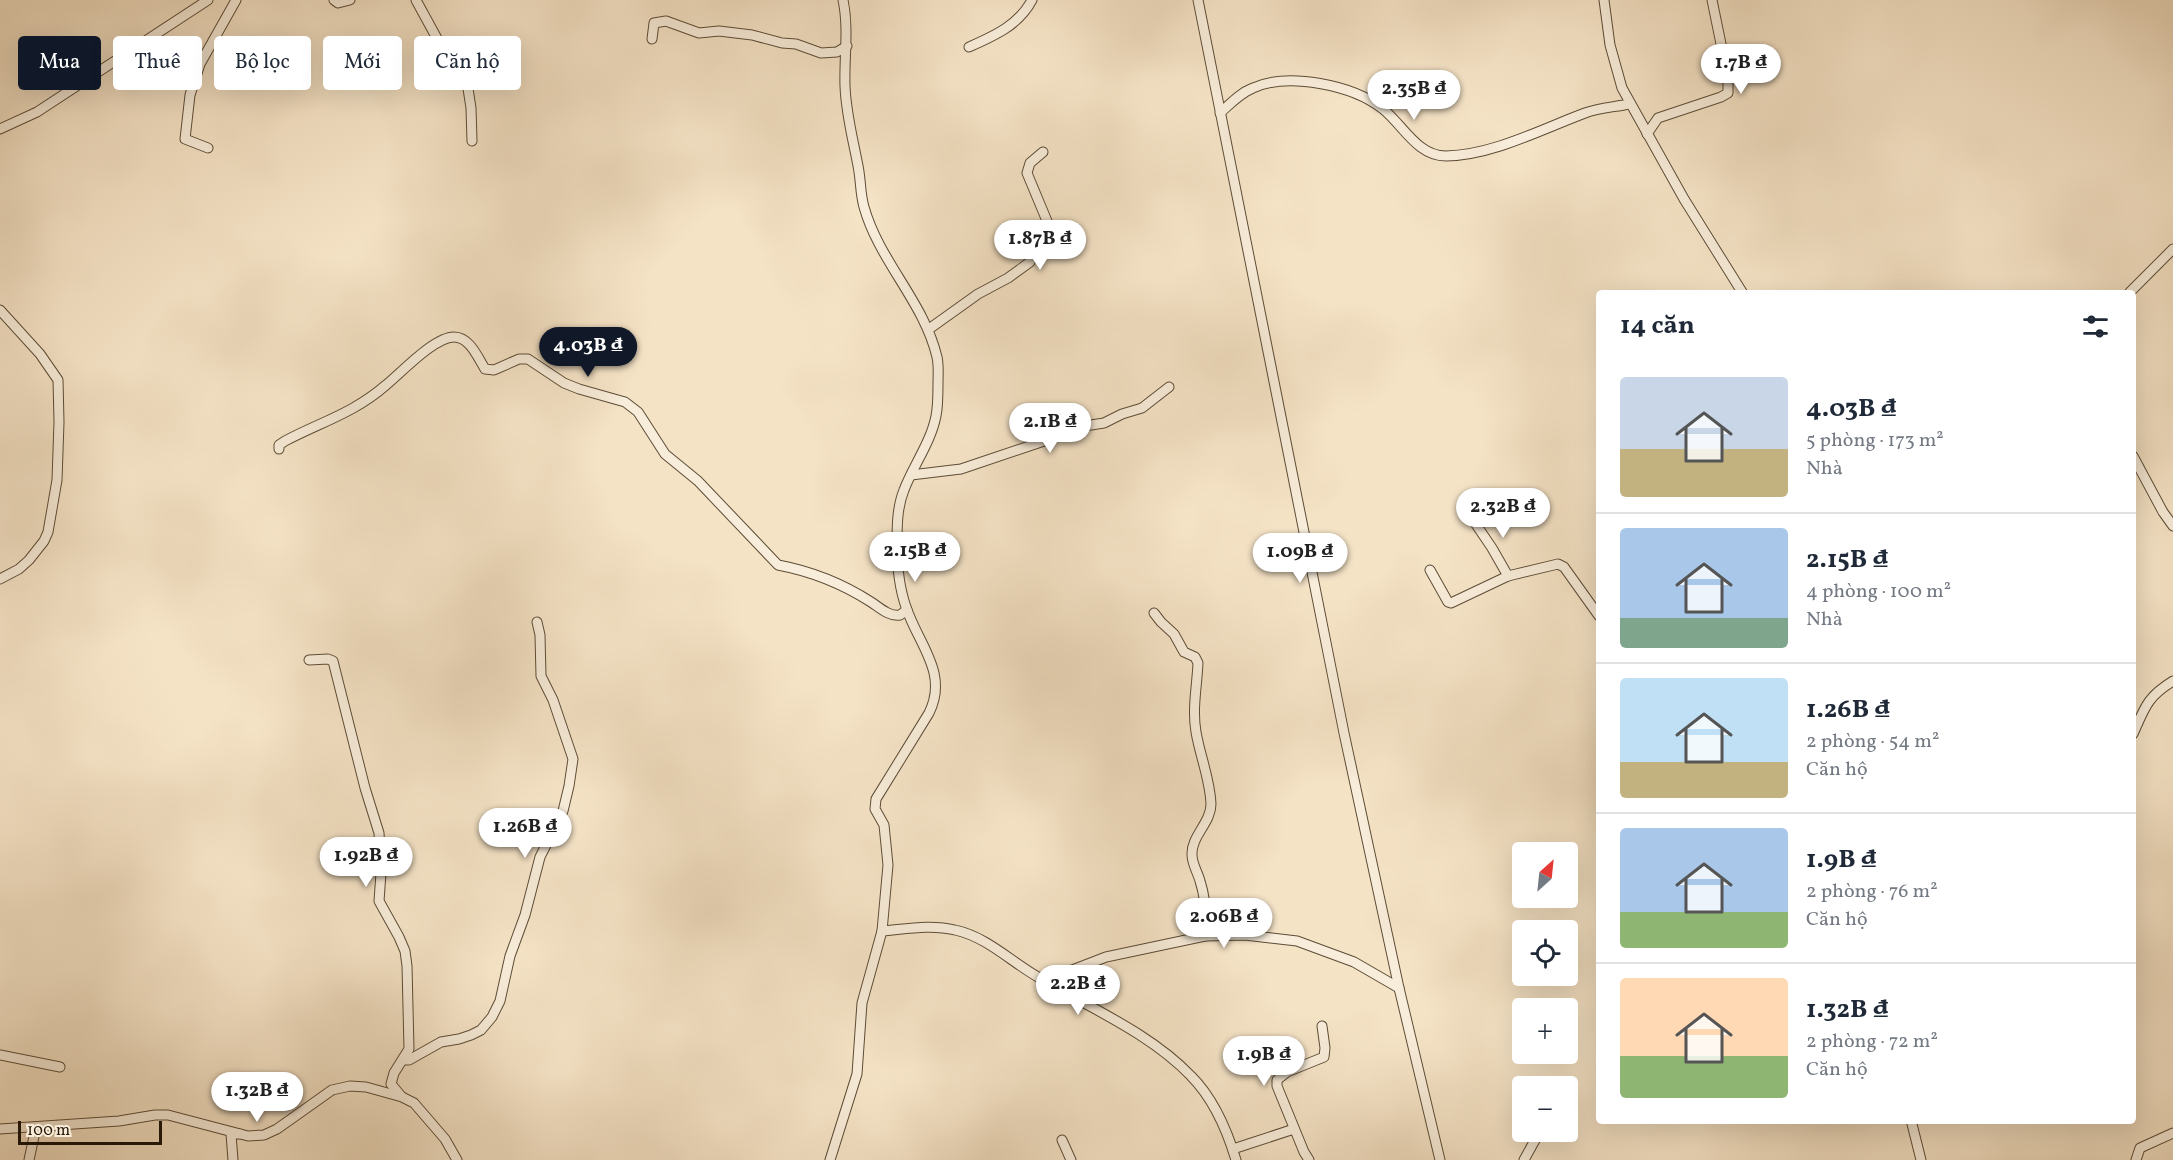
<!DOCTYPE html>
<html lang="vi">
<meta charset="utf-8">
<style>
:root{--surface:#fff;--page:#f6f6f7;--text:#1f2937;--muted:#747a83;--line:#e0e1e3;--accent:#111827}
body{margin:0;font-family:Vollkorn,serif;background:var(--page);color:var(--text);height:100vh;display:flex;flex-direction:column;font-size:22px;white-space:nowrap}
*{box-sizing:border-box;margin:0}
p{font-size:20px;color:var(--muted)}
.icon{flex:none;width:33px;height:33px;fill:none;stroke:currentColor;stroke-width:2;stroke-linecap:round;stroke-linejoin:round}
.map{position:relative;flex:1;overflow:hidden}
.details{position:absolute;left:1596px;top:290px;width:540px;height:834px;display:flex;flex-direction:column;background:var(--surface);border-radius:6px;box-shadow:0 6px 24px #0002}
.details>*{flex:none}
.top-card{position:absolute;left:18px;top:36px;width:570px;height:54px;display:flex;gap:12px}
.needle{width:39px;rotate:27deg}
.tools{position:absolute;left:1512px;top:842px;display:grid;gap:12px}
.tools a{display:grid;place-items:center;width:66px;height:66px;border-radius:6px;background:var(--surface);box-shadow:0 6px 24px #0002;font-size:30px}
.scale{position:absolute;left:18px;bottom:15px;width:144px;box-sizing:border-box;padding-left:6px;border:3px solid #2a1906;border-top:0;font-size:16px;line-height:21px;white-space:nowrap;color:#2a1906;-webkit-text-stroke:4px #f8edda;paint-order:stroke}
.price{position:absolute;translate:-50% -51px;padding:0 14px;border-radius:21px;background:#fff;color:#222;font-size:20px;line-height:39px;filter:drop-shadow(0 2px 3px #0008)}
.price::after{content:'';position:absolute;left:50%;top:36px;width:18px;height:14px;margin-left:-9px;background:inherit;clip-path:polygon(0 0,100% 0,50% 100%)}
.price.current{background:var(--accent);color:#fff}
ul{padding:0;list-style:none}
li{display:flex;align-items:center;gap:18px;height:150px;padding:0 24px}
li+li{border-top:2px solid var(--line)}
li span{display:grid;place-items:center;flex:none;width:168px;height:120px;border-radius:6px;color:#555}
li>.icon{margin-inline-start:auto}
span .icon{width:72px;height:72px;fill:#fffc;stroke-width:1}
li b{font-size:26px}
h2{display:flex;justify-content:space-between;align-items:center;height:72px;padding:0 24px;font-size:26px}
.pill{padding:0 21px;border-radius:6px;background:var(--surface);box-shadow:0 6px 24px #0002;font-size:21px;line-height:54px}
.pill.current{background:var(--accent);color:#fff}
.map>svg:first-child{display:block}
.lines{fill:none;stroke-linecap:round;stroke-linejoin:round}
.minor-casing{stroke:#5d4c36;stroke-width:11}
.minor{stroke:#f8edda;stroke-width:9}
</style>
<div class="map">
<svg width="2173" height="1160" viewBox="0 0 2173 1160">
<rect width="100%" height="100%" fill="#f5e3c6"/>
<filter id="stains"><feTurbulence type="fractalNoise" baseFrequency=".00333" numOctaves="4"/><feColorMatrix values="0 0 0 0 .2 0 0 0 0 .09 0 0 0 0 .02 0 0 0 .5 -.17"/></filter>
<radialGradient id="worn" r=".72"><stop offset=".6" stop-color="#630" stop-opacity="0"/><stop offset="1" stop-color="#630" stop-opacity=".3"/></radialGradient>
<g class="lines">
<defs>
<g id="minor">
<path d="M334,0l4,3 12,-3"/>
<path d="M416,0l24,44 18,18 9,20 4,26 1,33"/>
<path d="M1198,0l146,733 55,255 41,172"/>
<path d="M1604,0l6,45 12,43 62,111 58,93"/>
<path d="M652,39l2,-16 12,-2 33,12 20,-2 33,4 30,8 14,1 25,9 16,-1 10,-6"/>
<path d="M969,47c25,-11 50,-22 63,-47"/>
<path d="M1220,113c10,-9 20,-20 33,-25 35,-16 100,-3 130,21 20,16 34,47 63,47 47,-1 96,-27 139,-43 13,-5 30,-6 44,-9"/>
<path d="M0,129l37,-17 171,-112"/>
<path d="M1647,134l11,-16 63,-21 7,-4v-15l-16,-78"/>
<path d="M208,148l-23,-9 5,-44 10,-31 36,-64"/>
<path d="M2130,292l43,-43"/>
<path d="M0,310l40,44 18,26 1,42 -2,58 -9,52 -4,9 -15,19 -10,9 -19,10"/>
<path d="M929,329l49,-35 30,-16 22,-16 17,-41 -20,-48 3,-10 13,-11"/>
<path d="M279,449v-4l6,-4c36,-19 69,-28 101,-56 15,-12 48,-48 68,-48 16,0 24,21 31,32l9,1 25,-11h9l36,24 15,6 46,13 13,10 27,42 33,27 80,84c32,6 65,19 93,37 8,5 18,15 29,13l7,-5"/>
<path d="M2133,456l30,56 10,14"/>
<path d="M911,475l50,-6 86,-29 18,-11 39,-6 18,-9 20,-6 27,-21"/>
<path d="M1471,517l21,31 16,28"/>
<path d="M1430,570l18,32 3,1 57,-27 50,-12 6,3 35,49"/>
<path d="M1154,613l7,9 13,12 10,18 11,5 3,6c-1,23 -6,46 -2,69 4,24 14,47 15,72 0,19 -20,32 -19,51 0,9 6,18 8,26 6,19 7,36 5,55"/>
<path d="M309,660l19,-1 5,2 1,4 31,123 14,45 2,40 -2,28 20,36 6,14 2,15 2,83 -15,24 -3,11 10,12"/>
<path d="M2133,734c12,-27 14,-37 40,-53"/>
<path d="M882,931c24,-2 49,-7 73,-1 32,7 55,31 83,47 50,30 112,56 153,99 22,22 36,54 45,84"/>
<path d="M1045,982l17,-8 44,-17 99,-21 40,-1 52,6 57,21 45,26"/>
<path d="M0,1055l60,12"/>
<path d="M403,1060h6l32,-18 18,-3 12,-4 10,-5 11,-13 8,-16 10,-45 15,-41 15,-58 23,-46 6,-25 4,-27 -20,-59 -12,-24 -1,-41 -3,-13"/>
<path d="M1553,1086l1,-3"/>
<path d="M1911,1120l10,40"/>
<path d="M0,1129l119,-8 36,-6h13l80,21 16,-1 13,-6 55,-39 18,-4 16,1 36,10 12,6 31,36 12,21"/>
<path d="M1062,1140l9,20"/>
<path d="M1233,1149l61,-20"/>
<path d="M29,1160l7,-33"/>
<path d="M233,1160l-2,-26h9"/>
<path d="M830,1160l27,-86 5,-71 20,-72 6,-66 -4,-40 -9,-16 1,-10 53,-86c20,-40 -11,-69 -23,-106 -7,-20 -9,-42 -9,-63 0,-17 0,-37 7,-54 9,-24 27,-48 32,-74 2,-10 2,-22 2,-32 0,-9 1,-18 -1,-27 -13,-55 -58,-96 -73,-150 -4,-14 -3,-27 -6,-41 -5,-27 -12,-52 -13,-80 -1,-29 4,-57 -2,-86"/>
<path d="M1309,1160l-5,-8 -27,-66v-6l10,-8 37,-15 1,-9 -3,-22"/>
<path d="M1524,1160l16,-29"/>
<path d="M2136,1160l4,-12 33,-15"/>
</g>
</defs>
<use href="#minor" class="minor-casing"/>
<use href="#minor" class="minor"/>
</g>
<rect width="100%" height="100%" filter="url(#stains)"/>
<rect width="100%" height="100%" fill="url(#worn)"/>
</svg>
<div class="tools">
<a><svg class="needle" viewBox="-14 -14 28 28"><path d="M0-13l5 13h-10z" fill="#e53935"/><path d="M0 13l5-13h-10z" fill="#747a83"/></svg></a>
<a><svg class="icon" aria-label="locate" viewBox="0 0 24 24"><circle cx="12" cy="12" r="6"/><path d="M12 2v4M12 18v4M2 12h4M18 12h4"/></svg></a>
<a>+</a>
<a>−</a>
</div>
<div class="scale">100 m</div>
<b class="price" style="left:1741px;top:95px">1.7B ₫</b>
<b class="price" style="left:1414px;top:121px">2.35B ₫</b>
<b class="price" style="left:1040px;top:271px">1.87B ₫</b>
<b class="price current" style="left:588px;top:378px">4.03B ₫</b>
<b class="price" style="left:1050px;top:454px">2.1B ₫</b>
<b class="price" style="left:1503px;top:539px">2.32B ₫</b>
<b class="price" style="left:915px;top:583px">2.15B ₫</b>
<b class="price" style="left:1300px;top:584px">1.09B ₫</b>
<b class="price" style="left:525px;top:859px">1.26B ₫</b>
<b class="price" style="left:366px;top:888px">1.92B ₫</b>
<b class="price" style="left:1224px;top:949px">2.06B ₫</b>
<b class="price" style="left:1078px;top:1016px">2.2B ₫</b>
<b class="price" style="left:1264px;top:1087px">1.9B ₫</b>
<b class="price" style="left:257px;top:1123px">1.32B ₫</b>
<div class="top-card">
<a class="pill current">Mua</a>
<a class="pill">Thuê</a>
<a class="pill">Bộ lọc</a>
<a class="pill">Mới</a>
<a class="pill">Căn hộ</a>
</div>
<section class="details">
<h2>14 căn<svg class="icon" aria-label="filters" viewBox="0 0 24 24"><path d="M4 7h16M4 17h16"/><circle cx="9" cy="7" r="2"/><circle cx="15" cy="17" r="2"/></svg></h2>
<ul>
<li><span style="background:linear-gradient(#c9d6e8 60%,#c2b280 0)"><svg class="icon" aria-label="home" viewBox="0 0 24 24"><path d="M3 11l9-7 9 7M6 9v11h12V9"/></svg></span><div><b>4.03B ₫</b><p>5 phòng · 173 m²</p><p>Nhà</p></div></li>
<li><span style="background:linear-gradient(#a9c7e8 75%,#7fa58c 0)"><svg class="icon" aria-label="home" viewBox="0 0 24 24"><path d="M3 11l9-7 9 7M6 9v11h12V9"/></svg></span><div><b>2.15B ₫</b><p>4 phòng · 100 m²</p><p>Nhà</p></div></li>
<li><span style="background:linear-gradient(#bfe0f5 70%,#c2b280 0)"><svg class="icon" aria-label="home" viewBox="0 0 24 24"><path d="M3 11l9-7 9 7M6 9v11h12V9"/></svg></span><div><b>1.26B ₫</b><p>2 phòng · 54 m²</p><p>Căn hộ</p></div></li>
<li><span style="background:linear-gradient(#a9c7e8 70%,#8fb573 0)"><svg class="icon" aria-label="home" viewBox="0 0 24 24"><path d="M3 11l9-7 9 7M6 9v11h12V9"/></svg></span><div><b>1.9B ₫</b><p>2 phòng · 76 m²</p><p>Căn hộ</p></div></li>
<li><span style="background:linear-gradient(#ffd9b3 65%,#8fb573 0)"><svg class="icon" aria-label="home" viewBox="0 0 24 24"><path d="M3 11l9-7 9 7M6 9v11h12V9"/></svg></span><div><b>1.32B ₫</b><p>2 phòng · 72 m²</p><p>Căn hộ</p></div></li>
</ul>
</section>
</div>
